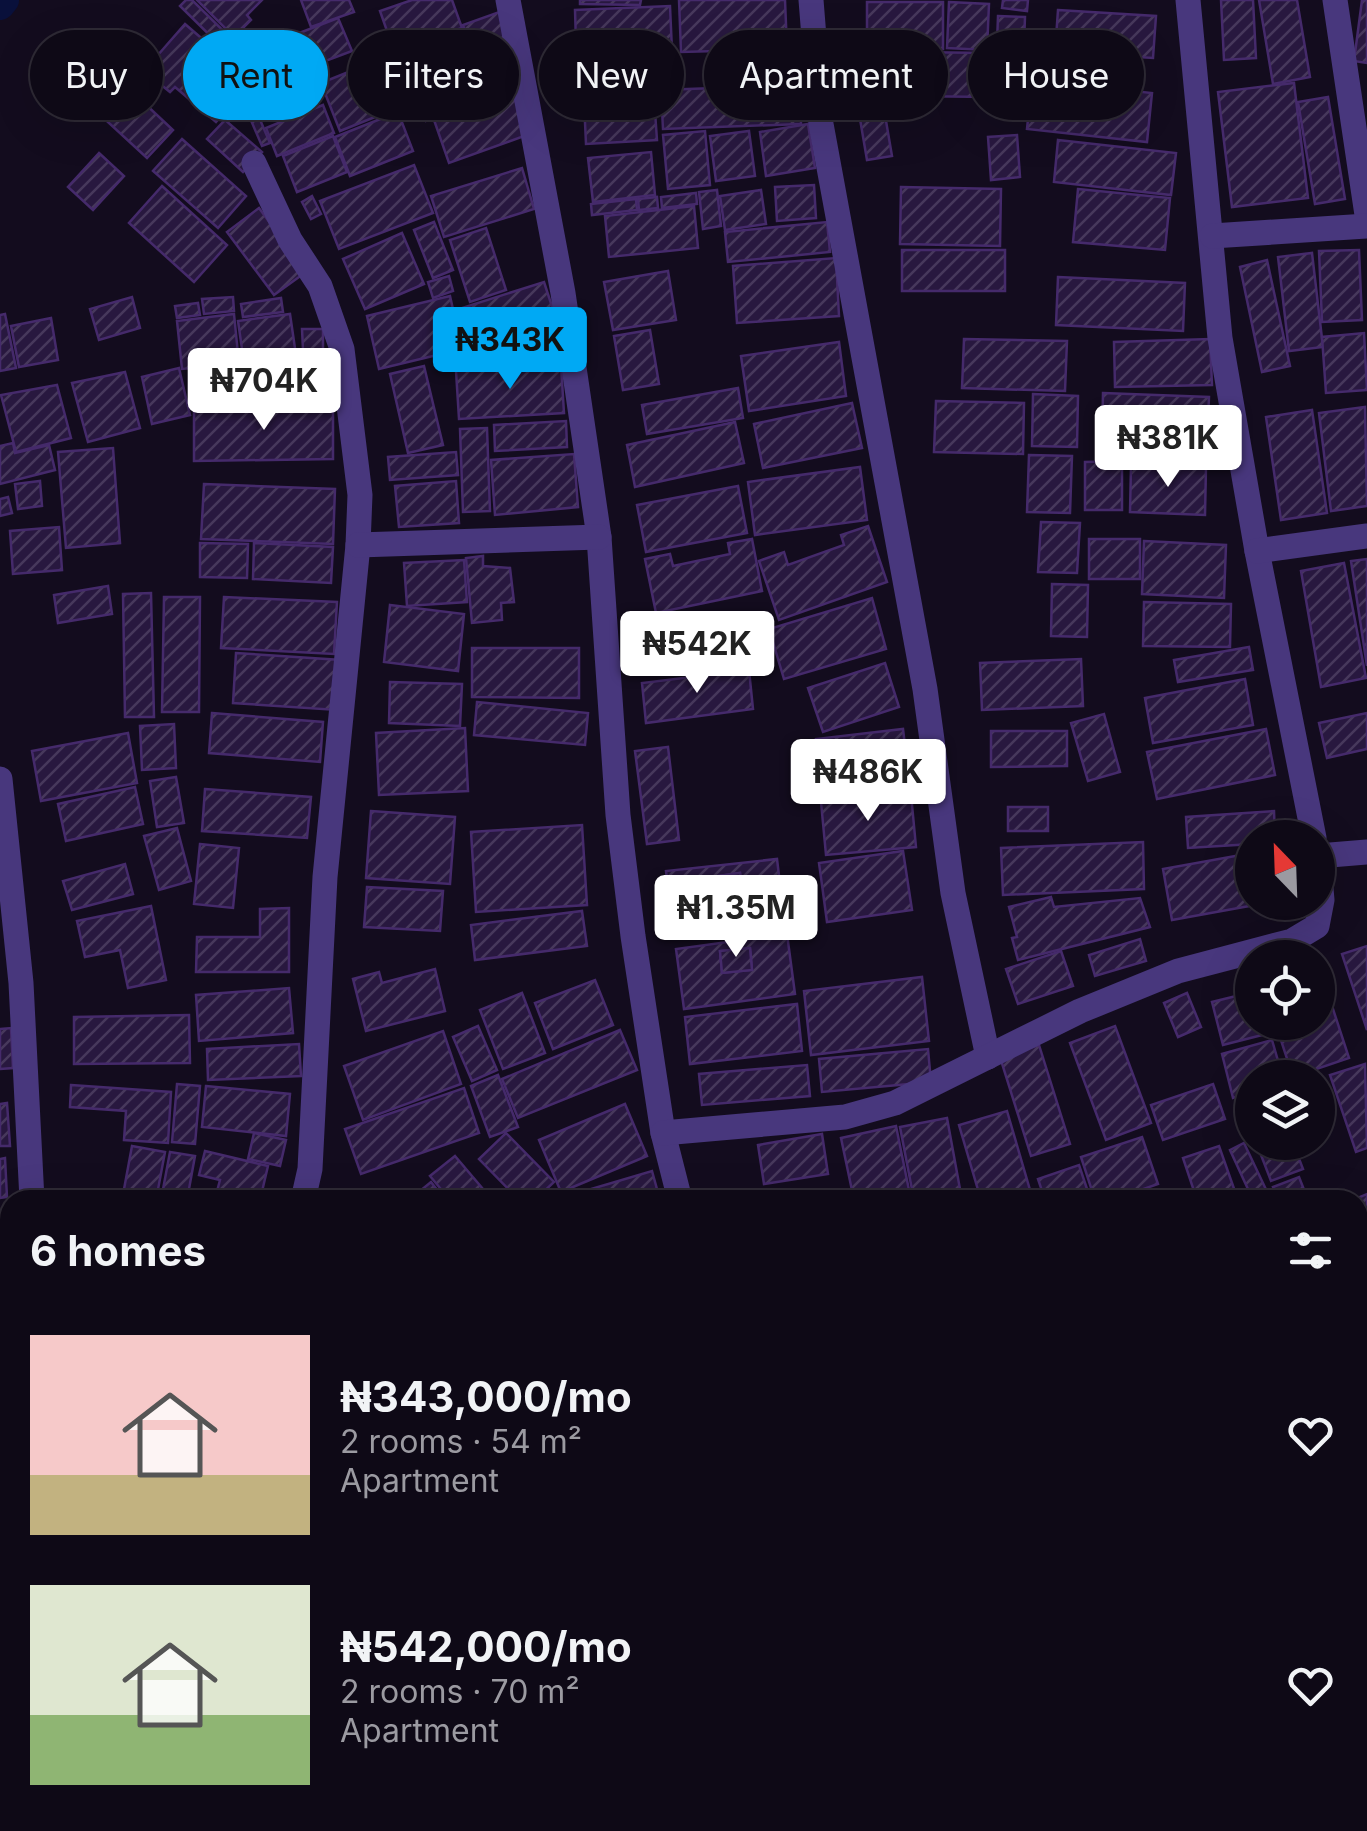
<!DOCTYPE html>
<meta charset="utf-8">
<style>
:root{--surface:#0e0916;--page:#17121f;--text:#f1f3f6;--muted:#9b9aa1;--line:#2e2a35;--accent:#00a9f4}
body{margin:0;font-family:Inter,sans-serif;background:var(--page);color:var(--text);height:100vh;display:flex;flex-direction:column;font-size:38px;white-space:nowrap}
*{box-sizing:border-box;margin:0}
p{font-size:32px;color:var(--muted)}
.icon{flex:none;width:55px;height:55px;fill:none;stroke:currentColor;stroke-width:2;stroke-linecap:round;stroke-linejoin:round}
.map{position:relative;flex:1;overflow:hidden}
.drawer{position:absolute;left:0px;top:1190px;width:1368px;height:642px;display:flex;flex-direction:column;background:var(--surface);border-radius:30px 30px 0 0;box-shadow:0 10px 40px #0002,0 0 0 2px var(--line)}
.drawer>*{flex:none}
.top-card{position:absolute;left:30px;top:30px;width:1308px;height:90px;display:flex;gap:20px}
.needle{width:65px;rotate:337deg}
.controls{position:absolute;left:1235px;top:820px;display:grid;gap:20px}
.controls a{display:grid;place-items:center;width:100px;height:100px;border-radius:50%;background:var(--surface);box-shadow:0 10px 40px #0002,0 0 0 2px var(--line);font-size:50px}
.price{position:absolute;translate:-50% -85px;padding:0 22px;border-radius:10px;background:#fff;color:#222;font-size:32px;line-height:65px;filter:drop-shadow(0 2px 5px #0008)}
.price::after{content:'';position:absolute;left:50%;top:60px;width:30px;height:22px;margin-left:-15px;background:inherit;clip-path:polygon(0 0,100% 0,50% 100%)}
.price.active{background:var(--accent);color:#111}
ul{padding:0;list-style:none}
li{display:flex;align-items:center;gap:30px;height:250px;padding:0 30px}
li span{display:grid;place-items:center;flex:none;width:280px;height:200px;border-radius:0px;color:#555}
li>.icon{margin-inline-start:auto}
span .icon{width:120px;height:120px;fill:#fffc;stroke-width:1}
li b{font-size:42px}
h2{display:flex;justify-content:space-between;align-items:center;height:120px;padding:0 30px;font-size:42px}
.pill{padding:0 35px;border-radius:45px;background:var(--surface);box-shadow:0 10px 40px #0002,0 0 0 2px var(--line);font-size:35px;line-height:90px}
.pill.active{background:var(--accent);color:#111}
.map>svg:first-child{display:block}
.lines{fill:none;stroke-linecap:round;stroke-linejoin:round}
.canal{stroke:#09103b;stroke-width:30}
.building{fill:url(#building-hatch);stroke:#452a6b;stroke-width:2.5;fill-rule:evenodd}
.minor{stroke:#48377d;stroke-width:25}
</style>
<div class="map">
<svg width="1367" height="1831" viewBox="0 0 1367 1831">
<defs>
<pattern id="building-hatch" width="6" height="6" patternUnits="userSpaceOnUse" patternTransform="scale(2.5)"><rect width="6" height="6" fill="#28183f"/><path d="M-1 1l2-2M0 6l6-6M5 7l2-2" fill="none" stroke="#47385c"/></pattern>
</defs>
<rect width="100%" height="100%" fill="#130c1e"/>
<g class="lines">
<path class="canal" d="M0,5l4,-5"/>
</g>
<g class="building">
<path d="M186,0h6l59,58 -9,9 -62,-61z"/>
<path d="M197,0h65l-15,15 4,5 -17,17z"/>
<path d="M301,0h48l5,12 -43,15z"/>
<path d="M412,0h40l10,28 -68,23 -14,-40z"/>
<path d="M580,0h61l-1,5 -60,-1z"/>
<path d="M679,0h106l2,49 -106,3z"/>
<path d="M1003,0h25l-1,11 -25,-3z"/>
<path d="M1221,0h32l3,58 -32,2z"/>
<path d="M1259,0h38l13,77 -37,7z"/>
<path d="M1362,0h5v63l-13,-2z"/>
<rect x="867" y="2" width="76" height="47"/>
<path d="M949,2l40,2 -2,46 -40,-2z"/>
<path d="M670,6l3,67 -96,4 -2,-67z"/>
<path d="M1058,10l98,6 -3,42 -98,-6z"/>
<path d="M502,11l9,29 -108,37 -8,-24 69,-25 -1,-3z"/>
<path d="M998,16l27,1 -1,27 -27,-1z"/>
<path d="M338,18l14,33 -45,17 -13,-33z"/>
<path d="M185,24l66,57 -35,41 -41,-35 -5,5 -26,-21z"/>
<path d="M1030,34l23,1v16h-23z"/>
<path d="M282,36l10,26 -18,8 -11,-26z"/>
<path d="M504,45l6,17 -18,6 -5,-17z"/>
<path d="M485,52l15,42 -74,27 -15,-43z"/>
<path d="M910,52l79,1 -1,44 -79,-1z"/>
<path d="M906,53v44l-38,1v-44z"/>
<path d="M381,59l19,48 -60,24 -19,-48z"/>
<path d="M288,70l9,21 -30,12 -9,-21z"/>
<path d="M994,75l20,2 -2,22 -20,-2z"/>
<path d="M1032,80l120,13 -5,49 -120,-13z"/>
<path d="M1294,83l14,115 -76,9 -14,-115z"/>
<path d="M124,84l49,46 -26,28 -50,-46z"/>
<path d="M800,85l1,39 -138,5 -2,-39z"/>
<path d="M513,93l14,42 -78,28 -15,-43z"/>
<path d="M654,97l3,43 -71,4 -2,-43z"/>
<path d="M1328,97l17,102 -30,5 -17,-102z"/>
<path d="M323,105l11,28 -57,23 -11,-28z"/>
<path d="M398,112l15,39 -63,25 -15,-39z"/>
<path d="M258,115l12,28 -8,3 -12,-28z"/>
<path d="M885,115l7,41 -25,4 -7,-41z"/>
<path d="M225,120l37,32 -19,20 -36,-33z"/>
<path d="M808,124l7,44 -49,8 -6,-44z"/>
<path d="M705,131l5,54 -42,4 -5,-54z"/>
<path d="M749,131l6,45 -39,5 -6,-45z"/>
<path d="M1017,135l3,42 -29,3 -3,-43z"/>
<path d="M333,136l14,36 -50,20 -14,-36z"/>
<path d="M182,139l64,57 -28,32 -65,-57z"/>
<path d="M1058,140l118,13 -5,42 -117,-13z"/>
<path d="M651,152l4,43 -62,7 -5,-44z"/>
<path d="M99,153l25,23 -31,34 -25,-23z"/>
<path d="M414,165l19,48 -94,36 -19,-48z"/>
<path d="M522,168l12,41 -90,28 -13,-41z"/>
<path d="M814,185l2,33 -39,3 -2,-34z"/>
<path d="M162,186l65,59 -33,37 -65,-59z"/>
<path d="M901,187l100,2 -1,57 -100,-2z"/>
<path d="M1078,189l92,9 -5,52 -92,-8z"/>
<path d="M717,190l4,36 -18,3 -4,-37z"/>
<path d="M761,190l5,34 -41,6 -5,-34z"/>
<path d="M696,193l1,11 -35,4 -1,-11z"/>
<path d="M312,196l9,18 -10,5 -9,-17z"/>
<path d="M657,197l1,11 -19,2 -1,-11z"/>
<path d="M636,199l1,11 -45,5 -1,-11z"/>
<path d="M694,206l4,42 -89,9 -4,-41z"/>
<path d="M259,208l47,64 -32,23 -47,-63z"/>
<path d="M434,222l19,48 -20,8 -19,-48z"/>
<path d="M827,222l3,30 -102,10 -3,-30z"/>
<path d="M486,228l20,62 -36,12 -20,-62z"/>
<path d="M402,233l22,51 -59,25 -22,-50z"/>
<rect x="902" y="250" width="103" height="41"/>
<path d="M1359,250l3,70 -40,2 -3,-71z"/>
<path d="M1312,253l11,94 -34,4 -11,-94z"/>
<path d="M836,258l3,58 -102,7 -4,-57z"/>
<path d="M1267,260l23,106 -28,6 -22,-105z"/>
<path d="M668,271l8,49 -63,10 -9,-48z"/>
<path d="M449,276l4,15 -20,7 -5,-16z"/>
<path d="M1058,277l127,6 -2,48 -127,-6z"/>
<path d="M544,282l14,43 -83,26 -13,-43z"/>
<path d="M450,296l12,53 -83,20 -12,-53z"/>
<path d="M132,297l8,31 -41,12 -9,-31z"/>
<path d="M233,297l1,14 -30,3 -2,-15z"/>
<path d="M281,298l2,14 -40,5 -2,-13z"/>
<path d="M198,303l2,12 -23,3 -2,-12z"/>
<path d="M5,314l11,54 -16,3v-56z"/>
<path d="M234,314l5,50 -57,5 -5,-48z"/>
<path d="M290,314l7,48 -52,8 -7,-49z"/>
<path d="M51,318l7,42 -39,7 -8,-41z"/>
<path d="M302,329h21v20l-20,1z"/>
<path d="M650,330l9,54 -36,6 -9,-54z"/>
<path d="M1364,333l3,57 -41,3 -4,-56z"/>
<path d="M964,339l103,2 -2,50 -103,-3z"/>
<path d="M1210,339l2,46 -97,2 -1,-45z"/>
<path d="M839,342l7,54 -97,15 -8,-55z"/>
<path d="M561,365l3,48 -105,6 -3,-48z"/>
<path d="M424,366l19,79 -35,8 -18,-79z"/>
<path d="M179,368l11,47 -38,9 -10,-47z"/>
<path d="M125,372l15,56 -52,14 -16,-59z"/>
<path d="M57,385l14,53 -55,14 -15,-57z"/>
<path d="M738,388l5,30 -96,16 -5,-29z"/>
<path d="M1103,393l106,4 -2,47 -105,-4z"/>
<path d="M1033,394l45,2 -1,51 -45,-1z"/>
<path d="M936,401l88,2 -1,51 -89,-2z"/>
<path d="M852,403l10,45 -99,20 -9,-44z"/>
<path d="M333,405v54l-139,2v-54z"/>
<path d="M1365,407l2,99 -36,5 -12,-98z"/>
<path d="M1312,410l15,103 -46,7 -15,-103z"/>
<path d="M566,421l1,26 -72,4 -1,-26z"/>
<path d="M735,422l9,41 -109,24 -8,-42z"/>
<path d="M487,428l3,83 -27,1 -3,-83z"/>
<path d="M13,443l2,10 34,-8 6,25 -55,14v-38z"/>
<path d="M113,448l7,95 -54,5 -8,-96z"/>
<path d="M456,452l2,23 -68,5 -2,-23z"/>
<path d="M574,454l4,53 -83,8 -4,-55z"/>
<path d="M1029,455l43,1 -2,57 -43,-1z"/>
<path d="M1122,461v49h-37v-48z"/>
<path d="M1131,465l75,2 -1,48 -75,-3z"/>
<path d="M860,467l7,53 -112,15 -7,-53z"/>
<path d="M40,481l2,25 -24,3 -3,-25z"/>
<path d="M456,481l3,42 -60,4 -4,-41z"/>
<path d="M204,484l131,5 -2,55 -132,-5z"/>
<path d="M738,486l9,47 -101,19 -9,-47z"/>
<path d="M8,497l4,16 -12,3v-17z"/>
<path d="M1041,522l39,1 -3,50 -39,-1z"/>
<path d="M868,526l19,56 -108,38 -20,-59 25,-9 4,13 56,-20 -3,-10z"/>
<path d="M59,527l3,43 -49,4 -3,-43z"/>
<path d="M752,539l10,52 -106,22 -11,-54 25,-5 3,12 57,-12 -2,-11z"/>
<rect x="1089" y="539" width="51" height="40"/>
<path d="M1144,541l82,4 -2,53 -82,-4z"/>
<path d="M200,543l48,1 -1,34 -47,-1z"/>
<path d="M254,543l79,4 -2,36 -78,-4z"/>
<path d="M483,556v10l27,2 4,34 -13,1 1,17 -30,3 -6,-65z"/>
<path d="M1367,559v107l-16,-105z"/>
<path d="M464,560l3,42 -60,4 -3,-43z"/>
<path d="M1344,563l22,115 -45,9 -20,-116z"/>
<path d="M1052,584l36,1 -1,52 -36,-1z"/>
<path d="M108,586l4,28 -54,9 -4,-28z"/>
<path d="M151,593l3,124h-29l-2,-123z"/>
<path d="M164,597h36l-1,115h-37z"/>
<path d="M224,597l113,5 -3,52 -113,-6z"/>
<path d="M872,598l14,51 -102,30 -15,-50z"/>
<path d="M1144,602l87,2 -1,43 -87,-1z"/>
<path d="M390,605l74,9 -6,57 -74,-9z"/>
<path d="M754,614l4,52 -94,7 -4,-51z"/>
<path d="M1249,647l4,23 -75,12 -4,-22z"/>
<path d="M472,648h107v50l-107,-1z"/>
<path d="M236,653l105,7 -4,50 -104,-7z"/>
<path d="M1081,659l2,47 -101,4 -2,-47z"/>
<path d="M885,663l14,44 -76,25 -15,-44z"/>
<path d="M749,670l4,39 -107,14 -4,-40z"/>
<path d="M1245,679l8,46 -100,18 -8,-45z"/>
<path d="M390,682l72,2 -2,42 -71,-3z"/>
<path d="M477,702l111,11 -3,32 -111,-10z"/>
<path d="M212,713l111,9 -3,40 -111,-9z"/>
<path d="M1367,713v36l-40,9 -8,-35z"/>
<path d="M1104,714l16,58 -32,9 -17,-58z"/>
<path d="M174,724l2,44 -34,2 -2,-44z"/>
<path d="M465,728l3,63 -89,4 -3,-62z"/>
<path d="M903,729l6,50 -88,10 -5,-50z"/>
<path d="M1266,729l9,46 -118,24 -10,-47z"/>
<path d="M991,731h76v35l-76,1z"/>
<path d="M128,733l9,50 -96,18 -9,-50z"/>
<path d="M668,747l11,93 -32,4 -12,-93z"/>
<path d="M176,777l8,46 -27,4 -7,-46z"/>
<path d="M135,787l8,37 -77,17 -8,-37z"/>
<path d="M205,789l106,8 -4,41 -105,-7z"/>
<path d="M911,794l5,53 -90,8 -5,-53z"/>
<rect x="1008" y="807" width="40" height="24"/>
<path d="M371,811l84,6 -5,67 -84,-6z"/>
<path d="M1274,811l1,27h-23v6l-64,4 -2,-31z"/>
<path d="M582,825l5,80 -111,7 -5,-80z"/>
<path d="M177,828l14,53 -32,9 -15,-54z"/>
<path d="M1143,842l1,47 -141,6 -2,-47z"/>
<path d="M200,844l39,4 -6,60 -39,-4z"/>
<path d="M903,851l9,59 -85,12 -8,-59z"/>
<path d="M1252,853v49l14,1 -94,17 -9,-51z"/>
<path d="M777,859l7,58 -111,12 -7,-58zM740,873l2,19 -29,4 -2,-19z"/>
<path d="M125,864l8,30 -61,16 -9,-29z"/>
<path d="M740,873l2,19 -29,4 -2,-19z"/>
<path d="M367,887l76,4 -3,40 -76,-4z"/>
<path d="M1051,897l3,10 86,-9 10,29 -132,33 -6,-22 5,-1 -8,-30z"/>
<path d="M151,906l15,74 -38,8 -8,-38 -35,7 -8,-36z"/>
<path d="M289,908v64h-93l1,-35h63v-28z"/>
<path d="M582,911l5,35 -112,14 -4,-35z"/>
<path d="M787,934l8,60 -111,15 -8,-60zM750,948l2,22 -30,3 -2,-22z"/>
<path d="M1140,939l6,22 -51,15 -6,-21z"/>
<path d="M1367,946v84l-25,-76z"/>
<path d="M750,948l2,22 -30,3 -2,-22z"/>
<path d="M1061,951l12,35 -55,18 -12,-35z"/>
<path d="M1318,963l31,95 -56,19 -18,-55h43z"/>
<path d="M435,969l10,42 -79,20 -13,-52 26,-7 3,11z"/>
<path d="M922,977l7,64 -118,14 -7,-64z"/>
<path d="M595,980l18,45 -60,24 -18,-46z"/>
<path d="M289,988l4,45 -94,8 -3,-46z"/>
<path d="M1252,992v30h11l3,12 -43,11 -11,-43z"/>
<path d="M522,993l23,60 -42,16 -23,-59z"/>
<path d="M1187,993l14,34 -23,10 -14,-34z"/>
<path d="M797,1004l5,47 -112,13 -5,-47z"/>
<path d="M189,1015l1,48 -116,1v-47z"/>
<path d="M478,1026l19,44 -25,11 -19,-44z"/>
<path d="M1115,1026l36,97 -45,17 -36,-97z"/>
<path d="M11,1028l2,40 -13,1v-40z"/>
<path d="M620,1030l17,40 -119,48 -16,-39z"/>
<path d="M443,1031l18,53 -98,36 -19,-54z"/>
<path d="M1272,1040l11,38h-31v14l-19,6 -11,-44z"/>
<path d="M299,1044l2,32 -93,4 -1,-31z"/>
<path d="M1039,1045l31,99 -39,12 -31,-99z"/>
<path d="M928,1049l3,33 -109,10 -3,-33z"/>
<path d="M1365,1064l2,84 -11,4 -26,-77z"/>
<path d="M807,1065l3,31 -108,9 -3,-31z"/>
<path d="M498,1075l20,52 -28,10 -19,-51z"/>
<path d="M177,1084l23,2 -5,58 -23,-2z"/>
<path d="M1213,1084l12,35 -62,21 -12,-35z"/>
<path d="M71,1085l100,7 -3,51 -44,-3 2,-29 -56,-4z"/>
<path d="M206,1086l84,8 -4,42 -84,-9z"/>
<path d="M464,1088l15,45 -118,41 -16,-45z"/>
<path d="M7,1103l3,43h-10v-42z"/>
<path d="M625,1104l22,52 -86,36 -22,-52z"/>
<path d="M1007,1111l23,79 -34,10h-15l-22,-75z"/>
<path d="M947,1118l15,82h-48l-14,-73z"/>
<path d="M896,1126l15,74h-57l-13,-62z"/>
<path d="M254,1133l32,7 -6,26 -32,-7z"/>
<path d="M506,1133l48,49 -19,18h-16l-40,-41z"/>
<path d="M822,1134l6,40 -64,10 -6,-39z"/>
<path d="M1142,1137l16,47 -46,16h-17l-14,-43z"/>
<path d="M1244,1143l27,57h-18l-23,-50z"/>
<path d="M1293,1143l10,26 -32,12 -10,-26z"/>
<path d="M132,1146l33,6 -9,48h-34z"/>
<path d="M1219,1146l19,54h-41l-14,-42z"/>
<path d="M205,1151l63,15 -8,34h-21l-23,-5 4,-15 -21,-5z"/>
<path d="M170,1152l25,4 -8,44h-26z"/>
<path d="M455,1156l33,39 -5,5h-33l-20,-24z"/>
<path d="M5,1158l2,39 -7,1v-39z"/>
<path d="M1079,1165l8,24 -42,11 -7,-21z"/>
<path d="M652,1171l8,29h-106z"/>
<path d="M1299,1177l9,23h-30l-5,-13z"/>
<path d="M431,1182l14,18h-36z"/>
<path d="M1367,1194v36l-9,4v-34h-5z"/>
<path d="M0,1308l10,4 -8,27 -2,-1z"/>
<path d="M1358,1351h2l7,59 -9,-1z"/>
<path d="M0,1381l10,3v41l-10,-4z"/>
<path d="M10,1431v36l-8,25 -2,-31z"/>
<path d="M0,1496l10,6v51l-10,-6z"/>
<path d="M0,1549l10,6v24l-9,15z"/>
<path d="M10,1601v61l-10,-5v-36z"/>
<path d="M0,1774l10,3v45h7l-3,9h-12z"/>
<path d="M23,1822h39l-2,9h-40z"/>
<path d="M82,1822h77l-1,9h-77z"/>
<path d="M284,1822h25l-1,9h-25z"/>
<rect x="511" y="1822" width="33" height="9"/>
<rect x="547" y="1822" width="40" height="9"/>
<path d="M592,1822h48v9h-49z"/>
<path d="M651,1822h35v9h-34z"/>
<path d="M689,1822h36l1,9h-36z"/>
<path d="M730,1822h32l1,9h-32z"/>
<path d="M768,1822h34l1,9h-35z"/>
<rect x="931" y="1822" width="43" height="9"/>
<path d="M983,1822h52l1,9h-52z"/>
<path d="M1041,1822h50l1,9h-50z"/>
<path d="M1102,1822h50l2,9h-50z"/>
<path d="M1154,1822h30l1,9h-29z"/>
<path d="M1191,1822h49l-28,9h-19z"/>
<path d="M235,1824l44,3v4h-44z"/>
</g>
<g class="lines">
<g class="minor">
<path d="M508,0l55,293 36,244 19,278 15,121 30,197 17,67"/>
<path d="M811,0l10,124 104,565 28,204 35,164"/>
<path d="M1188,0l32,338 37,213 57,287"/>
<path d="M1335,0l32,215"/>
<path d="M254,163l36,77 30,46 22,63 18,146 -2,50 -33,332 -15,292 -7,31"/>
<path d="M1212,236l155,-10"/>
<path d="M358,545l241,-8"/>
<path d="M1257,551l110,-15"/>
<path d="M0,779l21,204 11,217"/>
<path d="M1318,856l49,-4"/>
<path d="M663,1133l182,-16 50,-14 185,-92 98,-40 114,-30 25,-15 5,-26 -4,-43"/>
<path d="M0,1278l10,1"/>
<path d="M1358,1517l9,17"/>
<path d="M0,1715l10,5"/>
<path d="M1358,1746l9,-11"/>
<path d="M427,1822l42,9"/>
<path d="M826,1822l1,9"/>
<path d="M1284,1831l8,-9"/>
</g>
</g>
</svg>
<div class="controls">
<a><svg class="needle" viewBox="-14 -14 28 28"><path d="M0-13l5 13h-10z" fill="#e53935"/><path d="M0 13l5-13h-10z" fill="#9b9aa1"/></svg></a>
<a><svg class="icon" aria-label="locate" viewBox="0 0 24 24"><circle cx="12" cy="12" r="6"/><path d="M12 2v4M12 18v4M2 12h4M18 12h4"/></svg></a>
<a><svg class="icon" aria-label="layers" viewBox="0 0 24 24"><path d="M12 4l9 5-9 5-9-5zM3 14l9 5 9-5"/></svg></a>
</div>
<b class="price active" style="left:510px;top:392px">₦343K</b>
<b class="price" style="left:264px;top:433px">₦704K</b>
<b class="price" style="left:1168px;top:490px">₦381K</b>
<b class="price" style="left:697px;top:696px">₦542K</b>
<b class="price" style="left:868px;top:824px">₦486K</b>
<b class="price" style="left:736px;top:960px">₦1.35M</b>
<div class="top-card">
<a class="pill">Buy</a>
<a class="pill active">Rent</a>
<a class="pill">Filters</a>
<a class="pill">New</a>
<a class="pill">Apartment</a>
<a class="pill">House</a>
</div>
<section class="drawer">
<h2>6 homes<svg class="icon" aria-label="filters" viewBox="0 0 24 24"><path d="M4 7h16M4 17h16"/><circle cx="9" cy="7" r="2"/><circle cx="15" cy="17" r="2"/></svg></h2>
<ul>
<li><span style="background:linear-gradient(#f6c9c9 70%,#c2b280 0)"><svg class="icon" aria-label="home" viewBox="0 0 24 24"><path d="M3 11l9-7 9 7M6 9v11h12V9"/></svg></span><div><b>₦343,000/mo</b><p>2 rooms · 54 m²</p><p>Apartment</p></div><svg class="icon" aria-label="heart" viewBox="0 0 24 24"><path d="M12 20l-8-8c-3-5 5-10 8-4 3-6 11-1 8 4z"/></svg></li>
<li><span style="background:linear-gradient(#dfe7d0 65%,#8fb573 0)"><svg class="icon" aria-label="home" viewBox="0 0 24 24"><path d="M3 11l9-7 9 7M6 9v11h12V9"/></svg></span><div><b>₦542,000/mo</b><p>2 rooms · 70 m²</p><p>Apartment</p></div><svg class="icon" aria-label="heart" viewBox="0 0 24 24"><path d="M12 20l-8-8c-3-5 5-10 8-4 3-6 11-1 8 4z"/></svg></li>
</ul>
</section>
</div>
